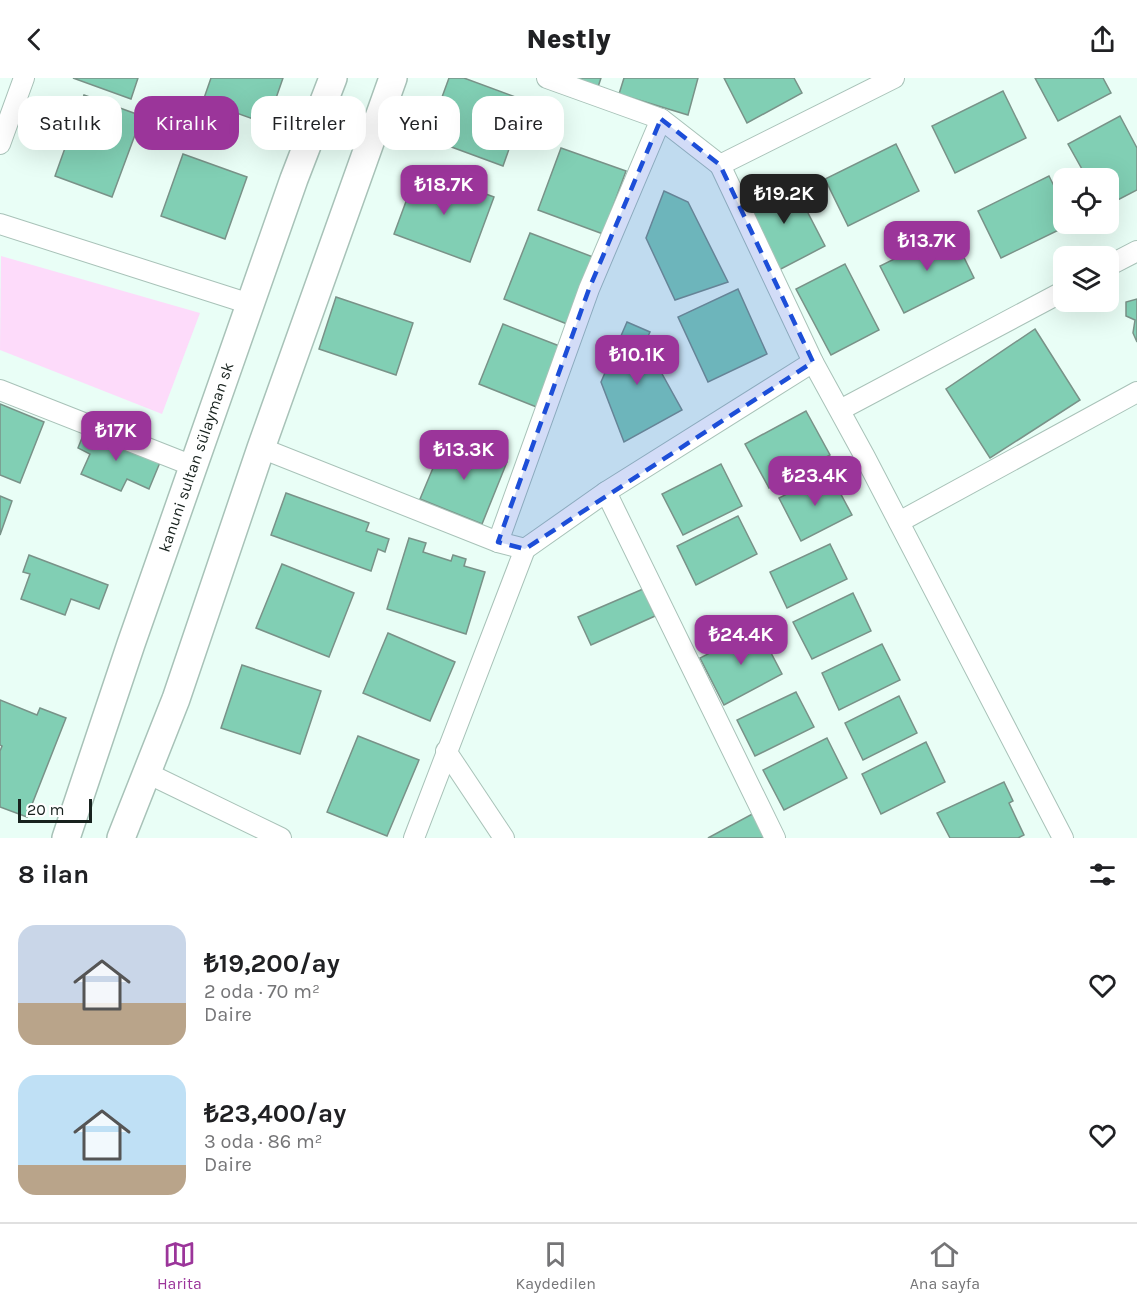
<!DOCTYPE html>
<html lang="tr">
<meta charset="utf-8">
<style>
:root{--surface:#fff;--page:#f6f6f6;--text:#202124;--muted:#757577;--line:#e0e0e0;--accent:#9b359a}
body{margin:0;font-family:Karla,sans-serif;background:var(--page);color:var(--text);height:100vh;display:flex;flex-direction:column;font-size:22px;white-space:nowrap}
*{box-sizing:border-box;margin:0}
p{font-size:20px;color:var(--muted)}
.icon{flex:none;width:33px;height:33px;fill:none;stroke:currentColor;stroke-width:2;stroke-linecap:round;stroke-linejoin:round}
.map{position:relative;height:760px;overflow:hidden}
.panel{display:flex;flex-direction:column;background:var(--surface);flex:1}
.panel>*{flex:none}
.guide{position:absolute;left:18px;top:18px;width:600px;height:54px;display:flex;gap:12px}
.buttons{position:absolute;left:1053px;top:90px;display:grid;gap:12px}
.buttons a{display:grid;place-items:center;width:66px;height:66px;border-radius:12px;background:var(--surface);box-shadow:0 6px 24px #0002;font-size:30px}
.scale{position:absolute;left:18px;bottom:15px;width:74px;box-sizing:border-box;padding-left:6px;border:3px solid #18221e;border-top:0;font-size:16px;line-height:21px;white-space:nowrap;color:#18221e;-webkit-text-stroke:4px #fff;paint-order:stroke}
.price{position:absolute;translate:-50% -51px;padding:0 14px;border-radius:12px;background:var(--accent);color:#fff;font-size:20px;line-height:39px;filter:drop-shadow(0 2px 3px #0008)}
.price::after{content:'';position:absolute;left:50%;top:36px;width:18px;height:14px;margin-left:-9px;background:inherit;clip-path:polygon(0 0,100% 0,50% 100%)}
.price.active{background:#222;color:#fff}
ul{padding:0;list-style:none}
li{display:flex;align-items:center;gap:18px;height:150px;padding:0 18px}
li span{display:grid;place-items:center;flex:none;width:168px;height:120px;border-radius:18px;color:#555}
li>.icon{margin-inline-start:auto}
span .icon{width:72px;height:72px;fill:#fffc;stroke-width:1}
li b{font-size:26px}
h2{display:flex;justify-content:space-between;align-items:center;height:72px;padding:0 18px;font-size:26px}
.chip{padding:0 21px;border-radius:18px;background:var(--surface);box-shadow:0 6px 24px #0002;font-size:21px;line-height:54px}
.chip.active{background:var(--accent);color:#fff}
header{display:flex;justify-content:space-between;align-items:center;height:78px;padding:0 18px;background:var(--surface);font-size:27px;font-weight:800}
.dock{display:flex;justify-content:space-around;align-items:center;height:84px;border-top:2px solid var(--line);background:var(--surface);font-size:16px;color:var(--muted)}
.dock a{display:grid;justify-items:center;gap:3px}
.dock .active{color:var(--accent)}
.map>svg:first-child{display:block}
.green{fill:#fddbfa}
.building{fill:#81cfb4;stroke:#799288;stroke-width:1.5}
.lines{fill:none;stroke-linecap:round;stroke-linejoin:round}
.street-casing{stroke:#a8c2b8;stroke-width:22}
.secondary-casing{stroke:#a8c2b8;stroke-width:30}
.street{stroke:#fff;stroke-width:20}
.secondary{stroke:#fff;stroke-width:27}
.marked{fill:#1d4ed8;fill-opacity:0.2;stroke:#1d4ed8;stroke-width:4.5;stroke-dasharray:12 8;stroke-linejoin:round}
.labels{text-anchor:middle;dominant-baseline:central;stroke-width:5;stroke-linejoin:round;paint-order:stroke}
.street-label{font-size:16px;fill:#18221e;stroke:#fff}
</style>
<header><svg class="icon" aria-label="back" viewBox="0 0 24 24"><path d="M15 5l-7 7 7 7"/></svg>Nestly<svg class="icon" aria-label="share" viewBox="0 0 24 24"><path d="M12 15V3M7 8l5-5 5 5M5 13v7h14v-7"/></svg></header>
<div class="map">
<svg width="1137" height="760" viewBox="0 0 1137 760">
<rect width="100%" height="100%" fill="#e9fef6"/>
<path class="green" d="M1,178l199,57 -38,101 -162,-64z"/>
<g class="building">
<path d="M73,0h65l-7,21z"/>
<path d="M211,0h72l-16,46 -64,-23z"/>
<path d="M449,0h15l62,23 -23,65 -76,-28z"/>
<path d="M569,0h32l-3,9z"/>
<path d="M624,0h74l-10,37 -69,-21z"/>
<path d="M724,0h70l8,15 -55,30z"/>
<path d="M1035,0h68l8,15 -53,28z"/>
<path d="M1003,13l23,47 -71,35 -23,-47z"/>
<path d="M84,17l58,21 -30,81 -57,-21z"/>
<path d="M1120,38l17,32v42l-29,15v-27h-21l-19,-34z"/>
<path d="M896,66l23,47 -71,35 -23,-47z"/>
<path d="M561,70l65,23 -23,63 -65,-24z"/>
<path d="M183,76l64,23 -22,62 -64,-23z"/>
<path d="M418,91l76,28 -24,65 -76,-28z"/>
<path d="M1049,98l15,30v18h7l-70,34 -23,-47z"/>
<path d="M791,102l34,66 -48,25 -35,-66z"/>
<path d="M664,113l24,11 40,80 -53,18 -29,-62z"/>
<path d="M951,153l23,47 -70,35 -24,-47z"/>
<path d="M530,155l63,24 -26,67 -63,-25z"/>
<path d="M845,186l34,66 -48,25 -35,-66z"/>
<path d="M738,211l29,65 -59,28 -30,-65z"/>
<path d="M336,219l77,26 -17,52 -77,-26z"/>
<path d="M1137,221v43l-4,-9 2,-13 -9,-4v-14z"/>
<path d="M627,244l23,10 -5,11 37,67 -58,32 -23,-60z"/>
<path d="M503,246l59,23 -23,61 -60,-24z"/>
<path d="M1035,251l45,71 -90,58 -44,-69z"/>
<path d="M0,326l44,18 -24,61 -20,-8z"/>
<path d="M806,333l24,44 -61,33 -24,-44z"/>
<path d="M86,350l75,32 -12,29 -22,-10 -6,12 -40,-17 9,-20 -12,-6z"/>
<path d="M446,359l61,25 -25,62 -62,-25z"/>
<path d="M721,386l21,42 -59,29 -21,-41z"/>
<path d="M829,394l23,43 -51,26 -22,-43z"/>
<path d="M286,415l83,30 -3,8 23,8 -4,13 -7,-3 -7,22 -100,-36z"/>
<path d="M0,418l12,5 -12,34z"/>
<path d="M738,438l19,38 -61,31 -19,-39z"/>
<path d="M409,460l17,5 -3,9 28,9 2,-6 13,4 -2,7 21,6 -19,62 -79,-25z"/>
<path d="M830,466l17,35 -60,29 -17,-36z"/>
<path d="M29,477l79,30 -9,24 -28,-10 -6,16 -44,-16 9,-25 -7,-2z"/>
<path d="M282,486l72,29 -25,64 -73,-29z"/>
<path d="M643,511l12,27 -64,29 -13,-28z"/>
<path d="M853,515l18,38 -59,28 -19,-37z"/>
<path d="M758,550l24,46 -58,31 -24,-47z"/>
<path d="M388,555l67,29 -25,59 -67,-28z"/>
<path d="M882,566l18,36 -61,30 -17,-37z"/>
<path d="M242,587l79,26 -21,63 -79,-26z"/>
<path d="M796,614l18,35 -59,29 -18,-36z"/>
<path d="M899,618l18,37 -54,27 -18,-37z"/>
<path d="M0,622l37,15 3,-7 26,10 -39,99 -27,-10v-56l2,-5 -2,-1z"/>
<path d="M358,658l61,24 -32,76 -60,-24z"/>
<path d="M827,660l20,40 -63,32 -21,-40z"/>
<path d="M926,664l19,40 -64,32 -19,-40z"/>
<path d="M1004,704l9,19 -4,2 15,32 -6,3h-68l-13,-25z"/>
<path d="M756,734l14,26h-62z"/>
</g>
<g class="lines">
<defs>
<g id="street">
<path d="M547,0l114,41 59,46 174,-87"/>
<path d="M0,66l24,-66"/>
<path d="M720,87l93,197 52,95 198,381"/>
<path d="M0,146l250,80"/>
<path d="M1108,188l29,-15"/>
<path d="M0,312l193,76"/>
<path d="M840,332l224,-119"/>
<path d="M261,370l237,94 27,7 81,-57 207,-130"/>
<path d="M606,414l169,346"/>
<path d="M899,444l238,-130"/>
<path d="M498,464l91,-253 72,-170"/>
<path d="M446,673l58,87"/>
<path d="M147,695l134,65"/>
<path d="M414,760l111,-289"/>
</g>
<g id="secondary">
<path d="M66,760l65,-194 163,-465 39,-101"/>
<path d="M121,760l55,-139 85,-251 132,-370"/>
</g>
</defs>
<use href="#street" class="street-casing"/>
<use href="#secondary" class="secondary-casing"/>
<use href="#street" class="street"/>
<use href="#secondary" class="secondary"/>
</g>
<path class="marked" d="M661,41l59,46 93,197 -288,187 -27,-7 91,-253z"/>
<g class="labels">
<g class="street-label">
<text transform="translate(196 379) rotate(-71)">kanuni sultan sülayman sk</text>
</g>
</g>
</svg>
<div class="buttons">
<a><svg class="icon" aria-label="locate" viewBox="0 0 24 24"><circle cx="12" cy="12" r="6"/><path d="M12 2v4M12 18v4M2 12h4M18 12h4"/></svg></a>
<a><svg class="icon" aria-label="layers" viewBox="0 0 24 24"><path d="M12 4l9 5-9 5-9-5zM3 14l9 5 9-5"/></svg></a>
</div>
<div class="scale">20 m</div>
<b class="price" style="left:444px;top:138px">₺18.7K</b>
<b class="price active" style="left:784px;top:147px">₺19.2K</b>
<b class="price" style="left:927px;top:194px">₺13.7K</b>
<b class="price" style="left:637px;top:308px">₺10.1K</b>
<b class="price" style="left:116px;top:384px">₺17K</b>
<b class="price" style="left:464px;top:403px">₺13.3K</b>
<b class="price" style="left:815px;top:429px">₺23.4K</b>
<b class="price" style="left:741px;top:588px">₺24.4K</b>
<div class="guide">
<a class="chip">Satılık</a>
<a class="chip active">Kiralık</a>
<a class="chip">Filtreler</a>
<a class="chip">Yeni</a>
<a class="chip">Daire</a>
</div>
</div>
<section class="panel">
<h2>8 ilan<svg class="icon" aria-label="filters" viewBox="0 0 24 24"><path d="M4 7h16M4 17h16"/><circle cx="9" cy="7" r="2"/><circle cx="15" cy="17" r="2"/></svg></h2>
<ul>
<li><span style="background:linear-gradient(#c9d6e8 65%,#b9a48a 0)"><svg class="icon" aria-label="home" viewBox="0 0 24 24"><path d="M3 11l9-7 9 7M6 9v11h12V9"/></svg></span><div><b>₺19,200/ay</b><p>2 oda · 70 m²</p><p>Daire</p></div><svg class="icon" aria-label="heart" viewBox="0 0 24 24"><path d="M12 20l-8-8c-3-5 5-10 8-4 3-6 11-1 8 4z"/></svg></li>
<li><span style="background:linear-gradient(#bfe0f5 75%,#b9a48a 0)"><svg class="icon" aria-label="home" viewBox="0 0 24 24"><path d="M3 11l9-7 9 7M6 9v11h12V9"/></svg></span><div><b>₺23,400/ay</b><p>3 oda · 86 m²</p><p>Daire</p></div><svg class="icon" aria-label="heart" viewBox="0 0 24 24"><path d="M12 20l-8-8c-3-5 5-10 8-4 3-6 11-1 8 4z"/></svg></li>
</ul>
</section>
<nav class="dock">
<a class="active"><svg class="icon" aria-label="map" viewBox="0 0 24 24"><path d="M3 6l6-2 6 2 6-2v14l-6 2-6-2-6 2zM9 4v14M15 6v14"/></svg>Harita</a>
<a><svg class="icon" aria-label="saved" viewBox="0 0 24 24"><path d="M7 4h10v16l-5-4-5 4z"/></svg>Kaydedilen</a>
<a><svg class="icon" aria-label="home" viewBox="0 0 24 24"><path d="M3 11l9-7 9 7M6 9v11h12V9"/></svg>Ana sayfa</a>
</nav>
